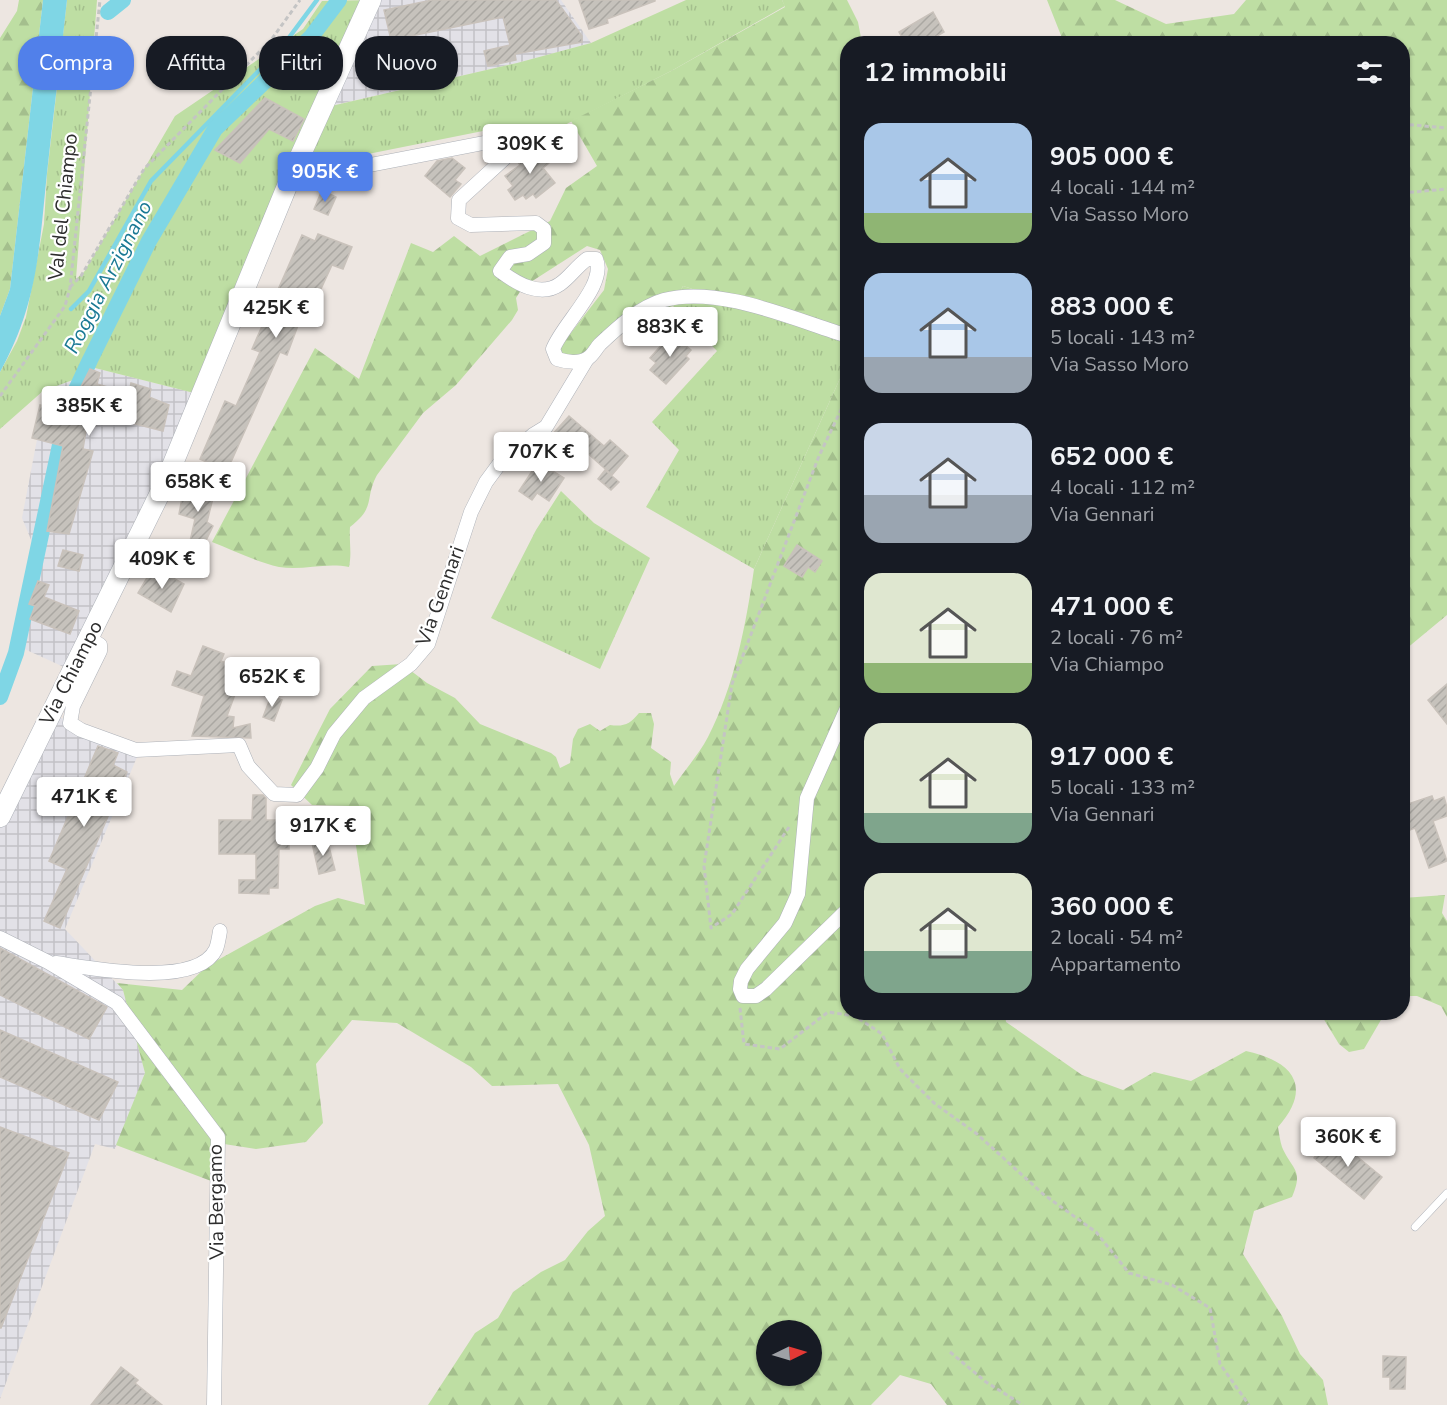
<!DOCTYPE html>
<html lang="it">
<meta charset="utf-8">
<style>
:root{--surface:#171b24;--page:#242831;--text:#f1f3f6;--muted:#9ea1a6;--accent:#5180ea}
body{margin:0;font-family:"Nunito Sans",sans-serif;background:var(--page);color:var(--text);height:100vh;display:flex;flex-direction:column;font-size:22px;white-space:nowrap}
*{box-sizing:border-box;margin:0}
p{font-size:20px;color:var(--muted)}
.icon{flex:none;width:33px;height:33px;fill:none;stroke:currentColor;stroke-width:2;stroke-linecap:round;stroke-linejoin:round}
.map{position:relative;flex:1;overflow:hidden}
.side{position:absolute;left:840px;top:36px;width:570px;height:984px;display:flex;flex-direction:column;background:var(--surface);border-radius:24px;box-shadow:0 2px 4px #0004}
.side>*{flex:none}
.top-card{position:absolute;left:18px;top:36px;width:570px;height:54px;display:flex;gap:12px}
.needle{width:39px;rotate:85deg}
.tools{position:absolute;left:756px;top:1320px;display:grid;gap:12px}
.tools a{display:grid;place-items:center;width:66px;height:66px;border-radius:50%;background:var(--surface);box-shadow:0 2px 4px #0004;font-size:30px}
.price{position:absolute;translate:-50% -51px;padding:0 14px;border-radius:6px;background:#fff;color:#222;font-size:20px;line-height:39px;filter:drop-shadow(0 2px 3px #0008)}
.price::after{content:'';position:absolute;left:50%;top:36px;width:18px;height:14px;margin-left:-9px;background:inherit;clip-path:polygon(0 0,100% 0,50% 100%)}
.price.on{background:var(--accent);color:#fff}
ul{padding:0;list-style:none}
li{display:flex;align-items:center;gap:18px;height:150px;padding:0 24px}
li span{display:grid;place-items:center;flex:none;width:168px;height:120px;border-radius:18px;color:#555}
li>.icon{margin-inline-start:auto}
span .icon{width:72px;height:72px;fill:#fffc;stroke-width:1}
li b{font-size:26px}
h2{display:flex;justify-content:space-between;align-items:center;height:72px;padding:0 24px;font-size:26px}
.pill{padding:0 21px;border-radius:24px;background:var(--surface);box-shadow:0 2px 4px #0004;font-size:21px;line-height:54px}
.pill.on{background:var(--accent);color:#fff}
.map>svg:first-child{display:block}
.industrial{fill:url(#industrial-grid)}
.grass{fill:url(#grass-tufts)}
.forest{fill:url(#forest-firs);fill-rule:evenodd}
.water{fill:#7fd6e5}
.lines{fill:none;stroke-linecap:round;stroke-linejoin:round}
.stream{stroke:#7fd6e5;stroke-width:4.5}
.canal{stroke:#7fd6e5;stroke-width:16}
.building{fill:url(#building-hatch);stroke:#c9c2bb;stroke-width:1.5}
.service-casing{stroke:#adb1b8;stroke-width:8}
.minor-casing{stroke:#adb1b8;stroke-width:15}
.secondary-casing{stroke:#adb1b8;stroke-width:21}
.path{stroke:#c4c4c4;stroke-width:3;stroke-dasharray:4.5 3;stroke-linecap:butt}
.service{stroke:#fff;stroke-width:7}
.minor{stroke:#fff;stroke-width:14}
.secondary{stroke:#fff;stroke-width:20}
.labels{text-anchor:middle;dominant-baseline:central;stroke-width:4.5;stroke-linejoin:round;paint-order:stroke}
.street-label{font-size:20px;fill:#2d2d2d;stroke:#fff}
.water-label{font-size:21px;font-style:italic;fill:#1a7994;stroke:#fff}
</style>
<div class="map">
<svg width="1447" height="1405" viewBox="0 0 1447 1405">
<defs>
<pattern id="industrial-grid" width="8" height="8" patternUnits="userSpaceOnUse" patternTransform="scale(1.5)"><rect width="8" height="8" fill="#e2e1e7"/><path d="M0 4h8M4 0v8" fill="none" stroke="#c2c1c6"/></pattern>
<pattern id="grass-tufts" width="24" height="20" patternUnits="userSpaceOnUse" patternTransform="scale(1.5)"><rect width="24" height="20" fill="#bedea3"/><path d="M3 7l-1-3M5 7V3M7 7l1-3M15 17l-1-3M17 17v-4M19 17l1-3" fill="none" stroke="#a4bf8d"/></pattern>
<pattern id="forest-firs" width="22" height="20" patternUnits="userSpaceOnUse" patternTransform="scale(1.5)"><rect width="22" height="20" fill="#bedea3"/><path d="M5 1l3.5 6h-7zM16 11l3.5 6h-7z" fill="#a4bf8d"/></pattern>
<pattern id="building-hatch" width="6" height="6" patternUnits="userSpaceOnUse" patternTransform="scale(1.5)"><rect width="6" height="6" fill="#c6c2bc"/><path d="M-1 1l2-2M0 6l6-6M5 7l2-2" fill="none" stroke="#aaa7a2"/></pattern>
</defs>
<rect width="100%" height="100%" fill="#ede6e1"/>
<g class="industrial">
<path d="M374,0h187l30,43 -74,20 -191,44z"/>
<path d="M91,367l115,29 -140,272 -46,-21 19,-88 -17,-41 17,-89 4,-38 38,-14z"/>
<path d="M46,710l91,47 -72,172 58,61 22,83 -30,76 -20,-5 -95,255v-597z"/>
</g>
<g class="grass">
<path d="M67,0h30l-21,279 8,-7 91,-156 128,-87 19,-28 52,-1 -47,107 190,-44 74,-20 95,-43h96l3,6 -112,64 -124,63 -41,-7 -210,42 -92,228 -115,-29 -10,10 -38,14 -43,38v-57l17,-31 9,-24 18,-93 3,-50z"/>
<path d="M683,286l164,52v25l-93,206 -108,-62 33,-57 -27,-28 65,-71 -44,-45z"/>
<path d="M561,491l33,32 56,35 -50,111 -109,-51 45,-88z"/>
</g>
<g class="forest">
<path d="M19,0h24l-33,289 -10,27v-278l17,-27z"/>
<path d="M782,0h65l11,22 4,21 -14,1 -1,294 -164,-52 -10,20c-8,3 -20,4 -27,8 -31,20 -44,53 -87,40l1,-7 44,-57 4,-21 -8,-19 -13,-4 -64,41 -7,11 2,12 -6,10 -56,65 -33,28 -46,62c-13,24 0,31 -27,52 -1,14 2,26 -1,40 -24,-5 -46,4 -70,0 -23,-5 -46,-17 -67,-25l103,-194 44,31 52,-136 22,9 21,-16 26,20 70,-35 16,-33 31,-22 -26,-45 102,-51 112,-63z"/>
<path d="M1047,0h68l51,24 68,-10 12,-14h201v615l-41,34h-4v-605l-338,-1z"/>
<path d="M847,363l1,649 157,1 1,9 76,53 41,15 31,-18 37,9 55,-30c46,10 68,35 32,76 1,6 2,14 4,20 10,23 22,22 10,50l-38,14 -11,43 39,62 18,38 23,26 5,25h-381l-16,-21 -31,-9 -29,30h-443l47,-72 23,-15 15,-26 28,-20 24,-12 23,-29 17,-15 -16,-71 -31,-61 -66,2 -21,-19 -74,-44 -45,-3 -36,44 7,59 -17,19 -50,7 -32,-5 -5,40 -103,-39 29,-72 -22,-83 -6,-7 65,7 25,-24 108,-60 23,-8 27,7 -15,-99 -38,-1 -21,-20 39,-76 42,-43 30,-2 25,19 28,15 25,26 71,29 5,4 4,11 10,-5 3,-24 5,-10 12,-5 10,7 10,-6c14,2 20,-1 29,-12h12l3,11 -3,24 20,14 -1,12 4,12c11,-16 25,-32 34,-49 26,-50 38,-112 46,-168zM766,1330h46v46h-46z"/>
<path d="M1445,895l-3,18 5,8v96l-6,-11 -24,-10h-15l1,-98z"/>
<path d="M1320,1013h65l-21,36 -15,3 -10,-8z"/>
</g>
<path class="water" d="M43,0h24c-6,58 -14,115 -20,173 -8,76 -9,130 -47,199v-56l10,-27z"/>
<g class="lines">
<path class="stream" d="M71,309l18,-18 62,-110 131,-134 35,-47"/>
<g class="canal">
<path d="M108,12l15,-12"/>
<path d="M0,697l16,-44 52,-246 22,-47 59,-119 66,-112 96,-92 28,-37"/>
</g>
</g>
<g class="building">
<path d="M432,0h124l26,36v6l-67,12 1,6 -28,6 -4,-15 26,-6 -7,-28 -92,19 9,48 -39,7 -6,-30 20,-4 -11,-47z"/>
<path d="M579,0h76v1l-48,18 1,4 -19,6z"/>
<path d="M933,12l11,20 -7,4 4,8h-35l-7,-12z"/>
<path d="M265,98l39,21 -11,22 -24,-12 -29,34 -25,-13z"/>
<path d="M534,144l15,19 -6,5 12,15 -19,15 -3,-4 -7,5 -3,-4 -8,5 -7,-10 5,-4 -8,-10 15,-11 -2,-3 7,-5 -3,-3z"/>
<path d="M452,158l13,10 -10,12 6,4 -11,13 -25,-21 12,-15z"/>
<path d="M322,190l14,7 -8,18 -14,-6z"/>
<path d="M318,234l34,13 -9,22 -11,-4 -23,50 -6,-3 -16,43 -7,-3 -53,119 -27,-12 25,-58 11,5 24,-54 -8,-3 50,-114 13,6z"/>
<path d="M672,333l19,17 -5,6 3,3 -23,25 -16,-14 6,-7 -6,-5z"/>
<path d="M90,369l10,4 -3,11 32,9 2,-10 20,6 -2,8 20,8 -6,26 -74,-19 -6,37 10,2 -24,83 -22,-3 16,-85 -31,-8 8,-33 28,7z"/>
<path d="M569,416l35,30 6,-6 18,16 -16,19 -36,-32 -8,10 -18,-16z"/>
<path d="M538,462l26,16 -15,23 -12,-8 -5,7 -13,-9z"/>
<path d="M605,470l14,12 -8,8 -13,-11z"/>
<path d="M185,482l30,8 -8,32 6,4 -14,29 -10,-9 6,-27 -16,-5z"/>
<path d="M797,545l25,16 -7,11 -7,-5 -6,10 -18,-11z"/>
<path d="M63,550l20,5 -4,16 -21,-5z"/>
<path d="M151,571l10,5 3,-3 20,11 -13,28 -33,-19z"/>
<path d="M38,581l11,4 -5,12 35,14 -9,23 -40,-15 5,-13 -6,-2z"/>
<path d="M203,646l21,8 -3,7 32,12 -8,19 -8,-3 -10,27 7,1 -1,11 17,-4 1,14 -59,-2 12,-40 -32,-11 5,-14 14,5z"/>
<path d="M1447,684v40l-19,-24z"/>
<path d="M271,696l11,4 -8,21 -11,-4z"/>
<path d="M98,746l20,7 -5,12 14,7 -67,156 -16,-7 23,-52 -18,-8z"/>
<path d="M253,795h10l3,3v22h15v16h8v13h-10l-1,39h-9v6l-30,-1v-13h17v-26h-37v-34h33z"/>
<path d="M1432,796l2,5 10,-4 3,10v9l-14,5 14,40 -18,7 -14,-40 -13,5v-27z"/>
<path d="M327,839l8,31 -16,4 -7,-31z"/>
<path d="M0,948l107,59 -18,32 -89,-44z"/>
<path d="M0,1030l118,52 -19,38 -99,-43z"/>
<path d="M0,1127l69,26 -68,175h-1z"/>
<path d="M1332,1136l50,41 -18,22 -50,-41z"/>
<path d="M1383,1356l23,1 -1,32h-15v-12h-7z"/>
<path d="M121,1367l17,13 -3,3 27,22h-71z"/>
</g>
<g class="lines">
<defs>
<path id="service" d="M1415,1227l32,-34"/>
<g id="minor">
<path d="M292,174l16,3 191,-37 11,8 -3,8 -48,44 -1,18 13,7 65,-2 8,6v14l-16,11 -18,3 -10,14c16,12 40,27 60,13 10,-7 17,-18 27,-25h9c11,26 -33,64 -43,90l4,10c9,3 23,5 31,-1 5,-3 8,-10 12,-14 18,-17 40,-37 64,-44 55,-15 131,20 184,36"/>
<path d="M89,638l11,7v6l-27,55 -3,17 11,7 55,20 103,-5 9,21 26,28 23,1 20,-27 17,-34 30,-36 47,-34 17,-20 43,-132 15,-30 14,-19 33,-28 13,-8 41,-68"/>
<path d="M848,706l-41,92 -9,96 -13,29 -38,46 -6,12 -1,8 3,7h13l10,-7 82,-80"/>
<path d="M0,938l48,24 69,41 101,134 -4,268"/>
<path d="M56,963c34,5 141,26 160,-14 2,-5 3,-12 4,-18"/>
</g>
<path id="secondary" d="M0,817l165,-334 127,-309 79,-174"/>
</defs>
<use href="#service" class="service-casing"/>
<use href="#minor" class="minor-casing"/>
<use href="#secondary" class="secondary-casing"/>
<g class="path">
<path d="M1402,124l45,4"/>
<path d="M1402,193l45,-4"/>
<path d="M70,287l11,-11 63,-107 127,-129 29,-40"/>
<path d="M0,396l65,-90 5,-18 30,-288"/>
<path d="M789,827l-57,87 -21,14 -7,-62 28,-182 87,-228 29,-61"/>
<path d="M740,1008l4,36 36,5 48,-37 27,4 27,18 18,35 34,34 43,31 66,60 53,38 33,41 43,12 38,23 10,56 29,41"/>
<path d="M950,1352l36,30 37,23"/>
</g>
<use href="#service" class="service"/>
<use href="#minor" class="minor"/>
<use href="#secondary" class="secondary"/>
</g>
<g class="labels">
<g class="street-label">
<text transform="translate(63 207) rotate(-84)">Val del Chiampo</text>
<text transform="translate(440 596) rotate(-70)">Via Gennari</text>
<text transform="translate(71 673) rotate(-63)">Via Chiampo</text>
<text transform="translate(216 1202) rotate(-91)">Via Bergamo</text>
</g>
<g class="water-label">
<text transform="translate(108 277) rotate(-63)">Roggia Arzignano</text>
</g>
</g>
</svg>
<div class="tools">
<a><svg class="needle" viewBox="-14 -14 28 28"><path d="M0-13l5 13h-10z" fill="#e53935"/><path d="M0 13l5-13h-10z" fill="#9ea1a6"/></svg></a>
</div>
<b class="price" style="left:530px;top:175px">309K €</b>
<b class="price on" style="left:325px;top:203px">905K €</b>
<b class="price" style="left:276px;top:339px">425K €</b>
<b class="price" style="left:670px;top:358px">883K €</b>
<b class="price" style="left:89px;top:437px">385K €</b>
<b class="price" style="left:541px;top:483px">707K €</b>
<b class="price" style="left:198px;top:513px">658K €</b>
<b class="price" style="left:162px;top:590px">409K €</b>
<b class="price" style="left:272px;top:708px">652K €</b>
<b class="price" style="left:84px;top:828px">471K €</b>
<b class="price" style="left:323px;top:857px">917K €</b>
<b class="price" style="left:1348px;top:1168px">360K €</b>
<div class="top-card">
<a class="pill on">Compra</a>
<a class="pill">Affitta</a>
<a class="pill">Filtri</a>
<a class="pill">Nuovo</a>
</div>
<section class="side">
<h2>12 immobili<svg class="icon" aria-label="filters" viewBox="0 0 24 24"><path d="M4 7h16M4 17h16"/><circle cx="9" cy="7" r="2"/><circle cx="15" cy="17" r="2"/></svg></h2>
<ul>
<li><span style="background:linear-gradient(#a9c7e8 75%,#8fb573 0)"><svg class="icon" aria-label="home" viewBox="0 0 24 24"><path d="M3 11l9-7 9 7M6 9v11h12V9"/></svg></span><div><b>905 000 €</b><p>4 locali · 144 m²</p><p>Via Sasso Moro</p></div></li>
<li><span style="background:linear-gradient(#a9c7e8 70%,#9aa5b1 0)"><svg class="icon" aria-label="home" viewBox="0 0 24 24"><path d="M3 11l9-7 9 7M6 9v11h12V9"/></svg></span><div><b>883 000 €</b><p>5 locali · 143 m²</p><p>Via Sasso Moro</p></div></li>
<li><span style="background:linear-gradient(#c9d6e8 60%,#9aa5b1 0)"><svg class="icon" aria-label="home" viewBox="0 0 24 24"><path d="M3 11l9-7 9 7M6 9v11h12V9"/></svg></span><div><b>652 000 €</b><p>4 locali · 112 m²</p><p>Via Gennari</p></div></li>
<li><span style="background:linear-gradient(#dfe7d0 75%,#8fb573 0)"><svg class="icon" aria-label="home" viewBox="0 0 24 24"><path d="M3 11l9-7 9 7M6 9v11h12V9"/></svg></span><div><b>471 000 €</b><p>2 locali · 76 m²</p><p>Via Chiampo</p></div></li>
<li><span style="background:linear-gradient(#dfe7d0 75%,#7fa58c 0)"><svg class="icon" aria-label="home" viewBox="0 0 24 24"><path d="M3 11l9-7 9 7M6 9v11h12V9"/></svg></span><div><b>917 000 €</b><p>5 locali · 133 m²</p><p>Via Gennari</p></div></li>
<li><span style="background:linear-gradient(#dfe7d0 65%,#7fa58c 0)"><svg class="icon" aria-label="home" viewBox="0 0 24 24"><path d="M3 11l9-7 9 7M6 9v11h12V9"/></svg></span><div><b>360 000 €</b><p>2 locali · 54 m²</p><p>Appartamento</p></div></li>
</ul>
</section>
</div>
